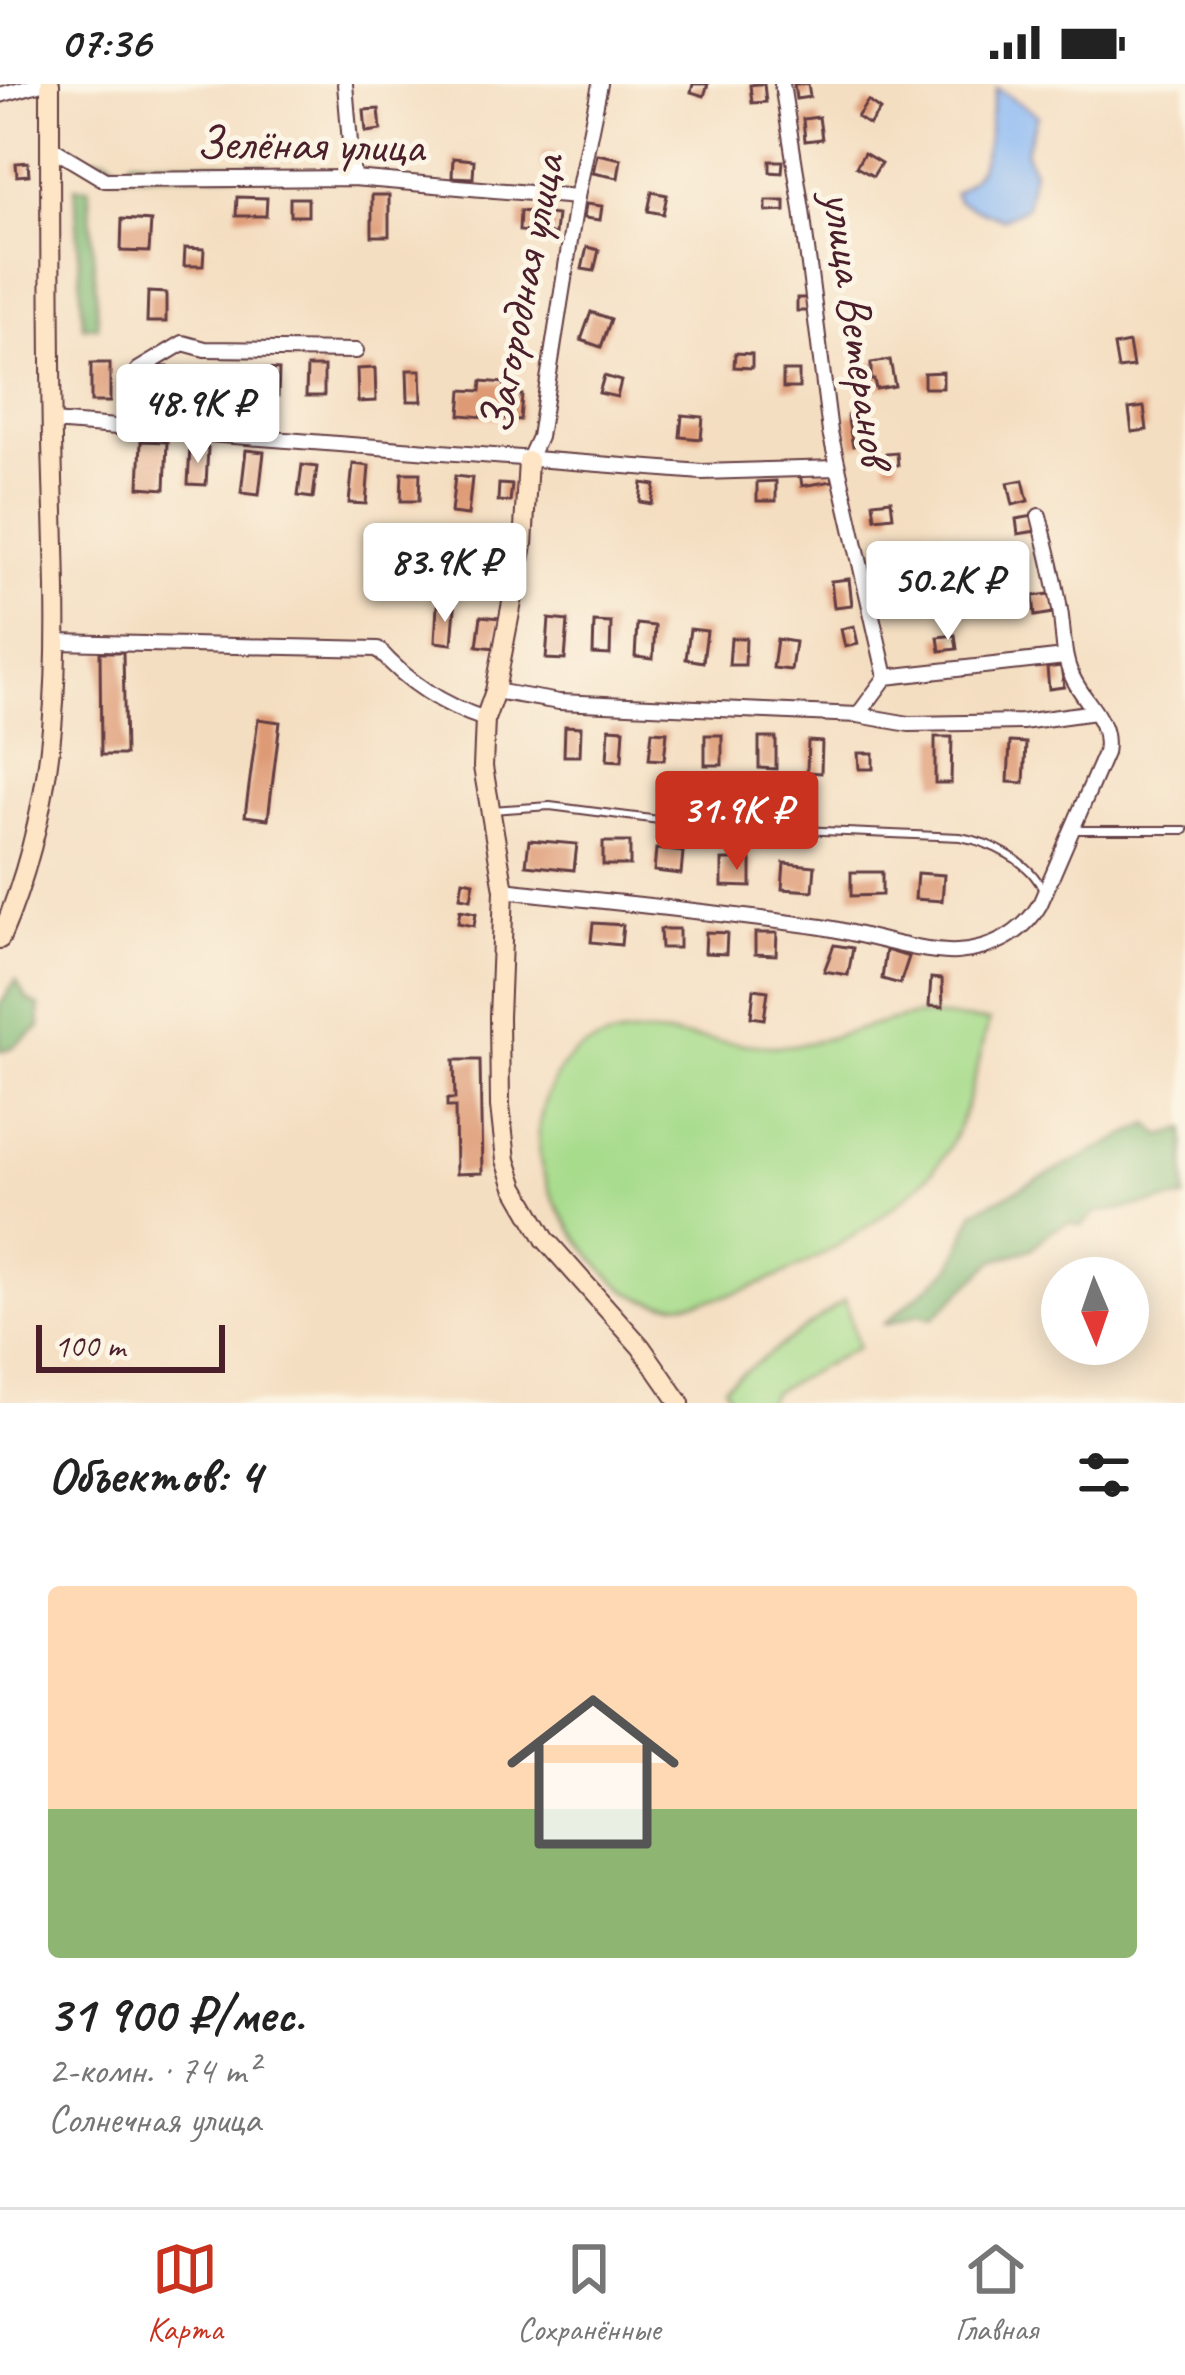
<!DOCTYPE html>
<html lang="ru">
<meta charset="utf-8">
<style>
:root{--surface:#fff;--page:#f6f6f6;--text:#222;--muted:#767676;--line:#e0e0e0;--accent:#c8321e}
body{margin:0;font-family:Caveat,sans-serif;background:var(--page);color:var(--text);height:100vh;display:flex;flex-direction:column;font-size:45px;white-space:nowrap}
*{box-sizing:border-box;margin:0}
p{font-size:39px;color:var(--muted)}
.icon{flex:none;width:66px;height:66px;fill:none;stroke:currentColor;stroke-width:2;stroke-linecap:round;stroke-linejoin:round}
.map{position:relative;height:1319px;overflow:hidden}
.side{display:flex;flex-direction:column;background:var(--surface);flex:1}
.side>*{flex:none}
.needle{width:78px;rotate:178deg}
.buttons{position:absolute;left:1041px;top:1173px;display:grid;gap:24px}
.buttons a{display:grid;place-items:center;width:108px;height:108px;border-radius:50%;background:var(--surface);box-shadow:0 6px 30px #0003;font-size:60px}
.scale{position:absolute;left:36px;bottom:30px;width:189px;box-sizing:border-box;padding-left:12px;border:6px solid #4a1f2b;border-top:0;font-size:33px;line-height:42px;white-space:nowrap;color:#4a1f2b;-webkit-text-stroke:9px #fcf5e5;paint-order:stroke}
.price{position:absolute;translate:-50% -102px;padding:0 27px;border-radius:12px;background:#fff;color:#222;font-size:39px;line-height:78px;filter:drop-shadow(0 3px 6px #0008)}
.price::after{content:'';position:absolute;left:50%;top:72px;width:36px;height:27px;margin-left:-18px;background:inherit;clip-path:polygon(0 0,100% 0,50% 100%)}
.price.active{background:var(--accent);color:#fff}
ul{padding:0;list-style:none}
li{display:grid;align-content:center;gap:24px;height:636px;padding:0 48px}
li span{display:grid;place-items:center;height:372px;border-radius:12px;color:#555}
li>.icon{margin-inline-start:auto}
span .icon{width:216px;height:216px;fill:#fffc;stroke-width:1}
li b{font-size:51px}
h2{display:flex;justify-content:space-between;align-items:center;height:144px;padding:0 48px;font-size:51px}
.status{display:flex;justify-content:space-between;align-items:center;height:84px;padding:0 60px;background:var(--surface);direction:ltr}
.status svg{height:33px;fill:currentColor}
.menu{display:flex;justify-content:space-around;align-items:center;height:168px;border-top:3px solid var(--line);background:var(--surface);font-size:33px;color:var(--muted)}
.menu a{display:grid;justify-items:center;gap:6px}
.menu .active{color:var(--accent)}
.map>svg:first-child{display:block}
.green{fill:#a8dc8d;stroke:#797e5c;stroke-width:3}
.forest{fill:#86bc78;stroke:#686e52;stroke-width:3}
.water{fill:#89b8f4;stroke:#6a6c90;stroke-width:3}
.building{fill:#de9a74}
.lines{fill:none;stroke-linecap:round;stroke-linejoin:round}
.lane-casing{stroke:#643c42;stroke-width:10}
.street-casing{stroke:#643c42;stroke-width:18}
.secondary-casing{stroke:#643c42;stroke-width:22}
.lane{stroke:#fff;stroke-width:6}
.street{stroke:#fff;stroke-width:14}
.secondary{stroke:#fde5c5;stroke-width:18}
.labels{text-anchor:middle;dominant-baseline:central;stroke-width:10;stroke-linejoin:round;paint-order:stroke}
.street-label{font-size:48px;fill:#4a1f2b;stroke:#fcf5e5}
</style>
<div class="status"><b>07:36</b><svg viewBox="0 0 49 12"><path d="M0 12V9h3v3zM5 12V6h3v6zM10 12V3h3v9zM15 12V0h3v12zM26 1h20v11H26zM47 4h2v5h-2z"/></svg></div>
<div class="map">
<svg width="1185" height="1319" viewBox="0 0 1185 1319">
<rect width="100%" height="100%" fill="#fcf5e5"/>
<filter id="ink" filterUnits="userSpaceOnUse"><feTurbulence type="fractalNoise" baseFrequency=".00833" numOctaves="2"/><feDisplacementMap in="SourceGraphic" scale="24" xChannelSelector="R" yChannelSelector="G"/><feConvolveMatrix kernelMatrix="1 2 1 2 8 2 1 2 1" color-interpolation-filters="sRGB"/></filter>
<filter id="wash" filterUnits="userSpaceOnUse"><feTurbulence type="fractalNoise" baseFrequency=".004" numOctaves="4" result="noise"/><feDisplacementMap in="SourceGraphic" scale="48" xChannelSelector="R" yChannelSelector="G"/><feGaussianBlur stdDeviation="2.7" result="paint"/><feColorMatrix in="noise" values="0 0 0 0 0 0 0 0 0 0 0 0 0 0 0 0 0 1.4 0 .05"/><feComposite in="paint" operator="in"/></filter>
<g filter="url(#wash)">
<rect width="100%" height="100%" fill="#f4dec1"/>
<g class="green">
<path d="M919,931l70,6c-11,41 -20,92 -42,130 -39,67 -229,180 -306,147 -22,-9 -40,-29 -54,-48 -40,-50 -66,-104 -35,-166 7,-13 15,-27 28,-34 60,-34 134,-3 198,-4 50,-1 93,-25 141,-31z"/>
<path d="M845,1216l13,47 -86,46 -5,10h-34l-9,-17z"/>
</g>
<g class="forest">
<path d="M90,74h17l16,10 9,-9 132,6 -4,9 -146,1 -27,-11z"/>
<path d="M75,103l14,1 9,138 -15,1z"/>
<path d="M16,897l12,19 11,6 1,21 -27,20 -13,4v-46z"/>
<path d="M1149,1040l12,12 24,-7v70c-33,2 -55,12 -89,13l-14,14 -13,-3 -17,7 -21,19 -37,12 -61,57 -13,-4 -37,11c11,-11 65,-53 68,-58 10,-17 14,-38 24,-56z"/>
</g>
<path class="water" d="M997,4l41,27 -13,36 8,19 -7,37 -24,12 -44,-18 -4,-8c44,-27 29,-64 43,-105z"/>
<g id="blocks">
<g class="building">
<path d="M693,0h15l-4,12 -13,-4z"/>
<path d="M757,0h7l2,18 -14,1 -2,-18z"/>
<path d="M794,0h14l2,13 -14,2z"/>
<path d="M868,17l12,9 -11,15 -12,-8z"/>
<path d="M379,25l2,21 -15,2 -2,-22z"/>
<path d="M819,33l3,22 -17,2 -2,-22z"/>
<path d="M541,68h14l1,17h-15z"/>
<path d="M864,69l17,10 -8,13 -17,-9z"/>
<path d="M597,70l24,5 -3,19 -25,-5z"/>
<path d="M453,74l21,2 -1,18 -21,-1z"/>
<path d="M770,77h13l-1,12 -12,-1z"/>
<path d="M28,78l1,13 -12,1 -1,-13z"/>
<path d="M652,108l15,3 -4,19 -15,-3z"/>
<rect x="372" y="111" width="17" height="41"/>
<path d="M237,113l30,1 -1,18h-30z"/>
<rect x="290" y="114" width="18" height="18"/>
<path d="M766,117h19v10l-19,1z"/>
<path d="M586,120l16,2 -2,14 -16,-2z"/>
<path d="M520,127l37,4 -2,19 -36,-3z"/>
<path d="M122,135l29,2 -2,31 -28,-1z"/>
<path d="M587,163l12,3 -5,21 -12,-2z"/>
<path d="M185,164l19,1 -1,17h-19z"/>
<path d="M148,208l18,1v29h-19z"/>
<rect x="797" y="214" width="13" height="13"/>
<path d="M591,228l20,7 -10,28 -20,-7z"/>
<path d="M1129,259l4,24 -15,2 -4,-23z"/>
<path d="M735,269l17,1v14l-18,-1z"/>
<path d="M890,276l5,26 -19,3 -2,-9h-3v-17z"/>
<rect x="91" y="279" width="19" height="39"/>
<path d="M147,283h21l-1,33 -21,-1z"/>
<path d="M307,283h17v29h-18z"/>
<path d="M221,284l17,1 -2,26 -16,-1z"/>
<path d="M375,284l1,33 -18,1 -1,-33z"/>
<path d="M262,285l17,1 -1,26 -17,-1z"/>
<path d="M407,286h14l1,31h-14z"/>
<rect x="783" y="287" width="16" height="17"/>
<path d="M943,288v16h-19v-15z"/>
<path d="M604,292l17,5 -4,16 -18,-4z"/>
<path d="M482,297l23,2 -1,11 18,1 -2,25 -60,-5 2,-25 19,1z"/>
<path d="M1144,323l3,23 -15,2 -3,-23z"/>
<path d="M860,329l6,30 -13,3 -6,-30z"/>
<path d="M682,331l21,2 -2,22 -21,-2z"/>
<path d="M141,357l26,1 -2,47 -26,-2z"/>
<path d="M190,363l18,1 -2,37 -18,-1z"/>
<path d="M246,366l18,2 -5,43 -18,-2z"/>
<path d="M897,369l1,12 -12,1 -1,-12z"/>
<path d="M353,380l16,2 -3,38 -17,-1z"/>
<path d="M302,381l15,2 -4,31 -15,-2z"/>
<path d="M831,385l2,12 -31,5 -2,-13z"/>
<path d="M402,389h18l-1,28h-18z"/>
<path d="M455,392l17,2 -4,37 -17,-2z"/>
<path d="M1023,396l5,21 -15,4 -5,-22z"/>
<path d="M776,397v20h-19v-19z"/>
<path d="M642,399l13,2 -3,19 -12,-2z"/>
<path d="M499,400l13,1 -2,17 -12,-1z"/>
<path d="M891,416l2,16 -18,2 -2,-16z"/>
<path d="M1034,432l2,15 -18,3 -2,-15z"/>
<path d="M902,475l3,22 -19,2 -3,-22z"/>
<path d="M849,495l3,26 -18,2 -3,-26z"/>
<path d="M1050,510l3,19 -18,3 -2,-20z"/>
<path d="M437,522l18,2 -3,36 -17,-2z"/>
<path d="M481,532l19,2 -4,30 -19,-2z"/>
<path d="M549,535l19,2 -3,39 -19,-1z"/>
<path d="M594,538l17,1 -1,32 -17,-1z"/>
<path d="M637,540l18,2 -2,33 -18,-2z"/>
<path d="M854,542l4,18 -13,3 -4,-18z"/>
<path d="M690,545l17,2 -4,31 -17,-3z"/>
<path d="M955,551l2,14 -17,2 -2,-14z"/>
<path d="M731,554h15l-1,27h-16z"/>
<path d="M777,555l18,3 -4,28 -18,-2z"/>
<path d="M100,568h23l2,103h-24z"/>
<path d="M1061,582l3,21 -15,2 -2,-21z"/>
<path d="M258,635l22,3 -12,97 -23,-3z"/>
<path d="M565,642l16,1 -1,29h-16z"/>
<path d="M609,644l15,1 -2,32 -15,-1z"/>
<path d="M652,647l15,1 -3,28 -15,-1z"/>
<rect x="705" y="651" width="17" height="30"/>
<path d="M935,653h17l-1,46h-16z"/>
<path d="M759,654h17v31l-17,-1z"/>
<path d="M808,657l14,1 -1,31 -14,-1z"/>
<path d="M1010,658l16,1 -2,40 -16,-1z"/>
<path d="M858,669h15v16h-14z"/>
<path d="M529,756l48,4 -3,26 -48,-5z"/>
<rect x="603" y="758" width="27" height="23"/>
<path d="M656,765l27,3 -2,22 -27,-3z"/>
<path d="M722,776h29v27l-29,-1z"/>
<path d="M784,779l31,3 -2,25 -31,-2z"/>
<path d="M851,788h31v23l-31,1z"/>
<path d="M917,789l27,2 -2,26 -27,-2z"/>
<path d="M463,796l11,2 -3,17 -11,-2z"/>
<path d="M460,826l16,3 -2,13 -16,-3z"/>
<path d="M593,839l30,2 -2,20 -30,-3z"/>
<path d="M660,845h19v19h-18z"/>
<path d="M706,848l21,1 -1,21 -21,-1z"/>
<path d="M755,849h22l-1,22 -21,-1z"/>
<path d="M834,861l19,3 -5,27 -24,-4z"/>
<path d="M886,866l23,7 -9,27 -18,-5z"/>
<path d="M931,894l11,1 1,28 -14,-1z"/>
<path d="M754,905l14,2 -4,28 -13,-2z"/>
<path d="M454,976h26l2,113 -26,1 -1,-67h-8v-8h8z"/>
</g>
</g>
</g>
<g filter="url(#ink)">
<use href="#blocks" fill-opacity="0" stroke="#643c42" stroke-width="3"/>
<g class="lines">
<defs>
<g id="lane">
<path d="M492,726l58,-4 156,20 254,11c30,5 71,24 83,54"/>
<path d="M1076,746h109"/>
</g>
<g id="street">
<path d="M345,0l8,94"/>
<path d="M782,0l20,126 28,222 56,245 -28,38"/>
<path d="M0,11l38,-11"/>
<path d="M50,63l55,33 248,-2 224,19"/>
<path d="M52,338l650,50 135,-4"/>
<path d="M127,341l11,-55 45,-27 22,6 151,2"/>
<path d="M528,377l11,-24 38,-240 23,-113"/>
<path d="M56,558l322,7c30,34 64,56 107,70"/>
<path d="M886,593l179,-20"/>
<path d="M495,607l64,11 299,13 51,9 113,-2 73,-10"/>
<path d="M504,806c106,12 212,22 318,37 39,6 99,27 135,25 34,-2 66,-18 83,-48l65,-151c6,-34 -20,-48 -33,-77 -10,-20 -8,-44 -12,-66 -5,-32 -13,-63 -21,-94"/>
</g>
<g id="secondary">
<path d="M528,377l-5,84 -28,146 -10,28 -2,48 21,123 -5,127 1,89 6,54 9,27 30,52 96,108 39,56"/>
<path d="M0,855c72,-168 56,-319 52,-497 -2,-119 -2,-239 -2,-358"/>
</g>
</defs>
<use href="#lane" class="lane-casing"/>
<use href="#street" class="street-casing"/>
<use href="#secondary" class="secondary-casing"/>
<use href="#lane" class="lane"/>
<use href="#street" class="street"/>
<use href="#secondary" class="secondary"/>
</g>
</g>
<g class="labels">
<g class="street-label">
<text transform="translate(310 60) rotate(1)">Зелёная улица</text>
<text transform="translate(521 210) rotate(-79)">Загородная улица</text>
<text transform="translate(858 244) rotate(82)">улица Ветеранов</text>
</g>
</g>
</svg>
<div class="buttons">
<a><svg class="needle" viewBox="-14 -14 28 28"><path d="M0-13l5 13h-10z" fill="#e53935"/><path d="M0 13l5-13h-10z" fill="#767676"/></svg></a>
</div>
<div class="scale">100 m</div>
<b class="price" style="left:198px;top:382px">48.9K ₽</b>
<b class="price" style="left:445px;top:541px">83.9K ₽</b>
<b class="price" style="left:948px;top:559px">50.2K ₽</b>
<b class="price active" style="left:737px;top:789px">31.9K ₽</b>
</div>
<section class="side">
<h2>Объектов: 4<svg class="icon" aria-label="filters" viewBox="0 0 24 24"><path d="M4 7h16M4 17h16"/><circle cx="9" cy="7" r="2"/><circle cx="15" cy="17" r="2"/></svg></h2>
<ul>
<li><span style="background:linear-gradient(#ffd9b3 60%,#8fb573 0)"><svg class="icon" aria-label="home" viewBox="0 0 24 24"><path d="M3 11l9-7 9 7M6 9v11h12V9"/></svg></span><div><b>31 900 ₽/мес.</b><p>2-комн. · 74 m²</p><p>Солнечная улица</p></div></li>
</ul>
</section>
<nav class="menu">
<a class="active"><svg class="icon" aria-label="map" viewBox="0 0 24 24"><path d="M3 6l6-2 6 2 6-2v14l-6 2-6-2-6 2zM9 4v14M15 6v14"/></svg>Карта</a>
<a><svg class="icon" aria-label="saved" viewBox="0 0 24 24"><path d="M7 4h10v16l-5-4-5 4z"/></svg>Сохранённые</a>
<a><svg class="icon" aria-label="home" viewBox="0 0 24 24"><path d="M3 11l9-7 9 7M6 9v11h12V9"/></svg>Главная</a>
</nav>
